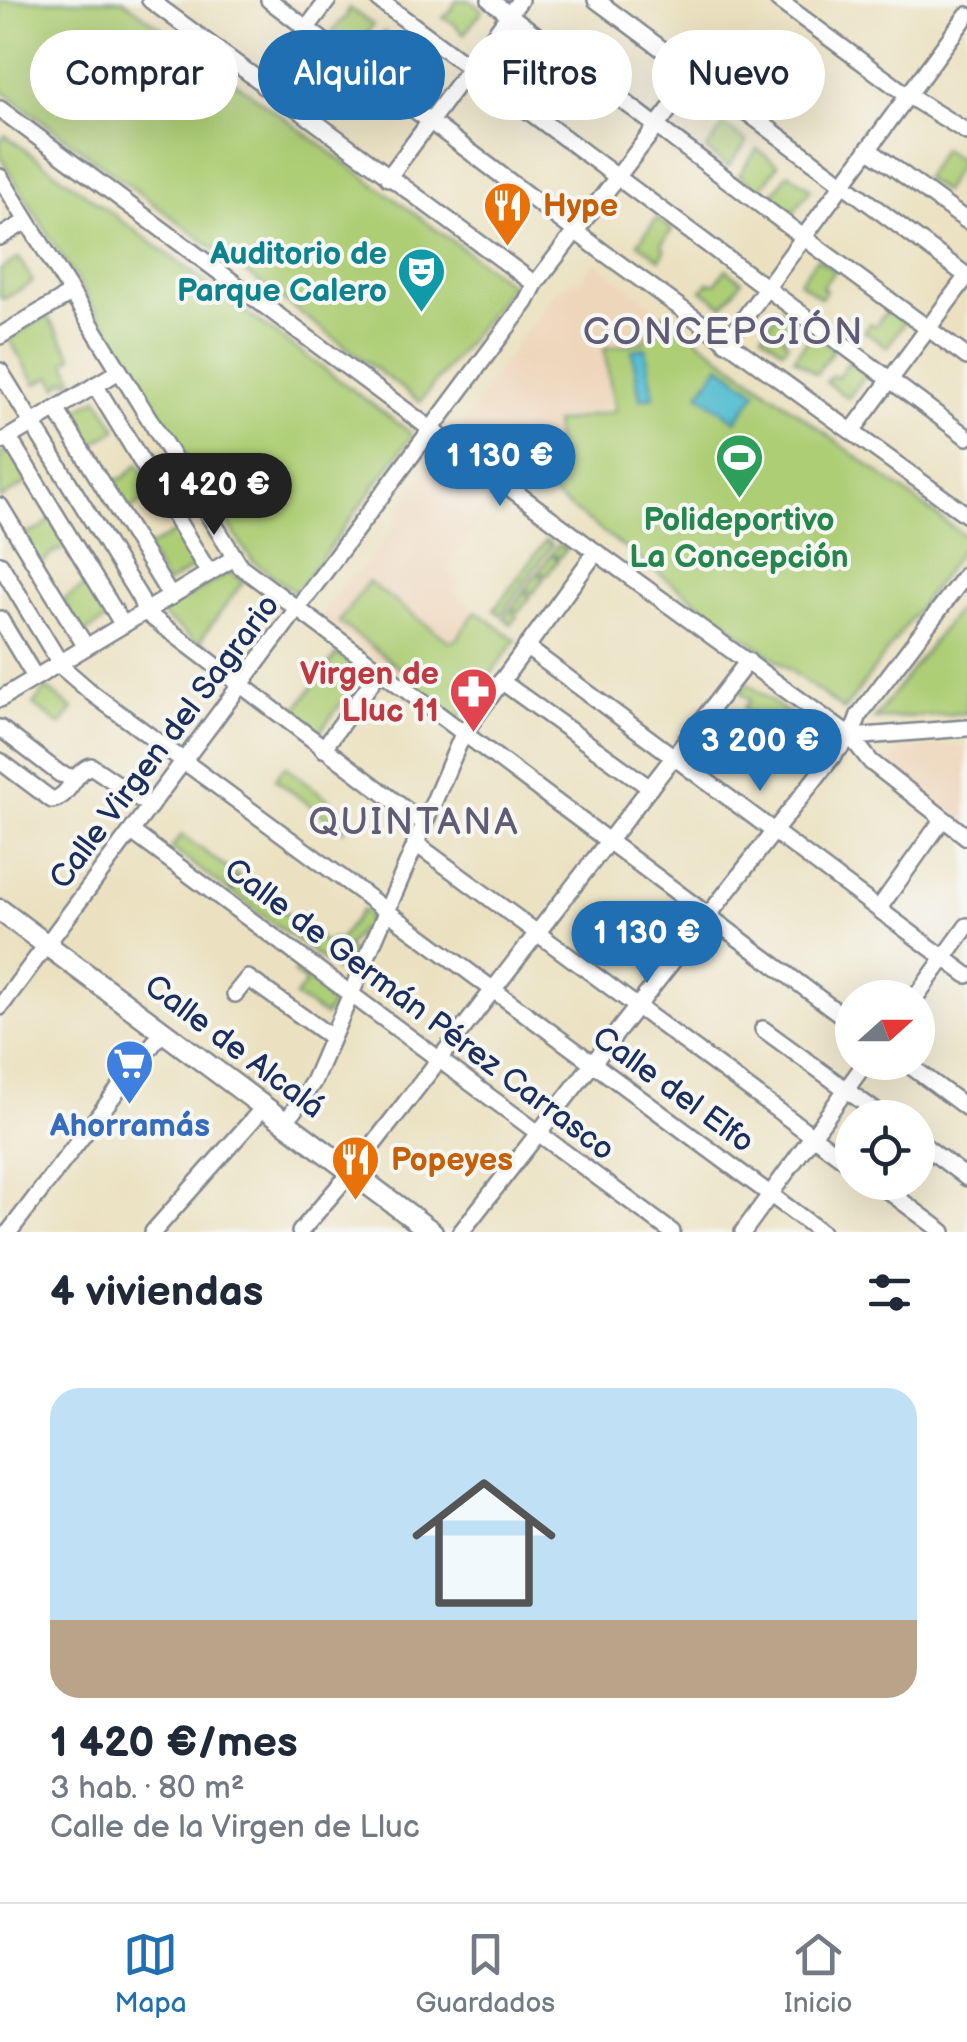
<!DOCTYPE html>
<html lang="es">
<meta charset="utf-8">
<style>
:root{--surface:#fff;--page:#f2f2f3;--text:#1f2937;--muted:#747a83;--line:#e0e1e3;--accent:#1f6fb2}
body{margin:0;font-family:"Balsamiq Sans",sans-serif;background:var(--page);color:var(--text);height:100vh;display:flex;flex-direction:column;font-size:38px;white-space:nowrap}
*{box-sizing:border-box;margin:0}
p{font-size:32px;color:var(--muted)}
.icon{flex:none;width:55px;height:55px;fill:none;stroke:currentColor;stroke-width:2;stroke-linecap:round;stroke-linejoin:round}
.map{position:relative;height:1232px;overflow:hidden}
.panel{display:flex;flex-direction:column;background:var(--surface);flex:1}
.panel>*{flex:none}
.top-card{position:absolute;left:30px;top:30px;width:908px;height:90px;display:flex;gap:20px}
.needle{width:65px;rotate:69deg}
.tools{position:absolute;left:835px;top:980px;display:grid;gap:20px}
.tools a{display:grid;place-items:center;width:100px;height:100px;border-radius:50%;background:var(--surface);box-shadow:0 10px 40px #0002;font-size:50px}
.price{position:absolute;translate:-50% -85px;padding:0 22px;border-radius:35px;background:var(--accent);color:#fff;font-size:32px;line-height:65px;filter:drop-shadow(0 2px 5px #0008)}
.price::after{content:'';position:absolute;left:50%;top:60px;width:30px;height:22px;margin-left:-15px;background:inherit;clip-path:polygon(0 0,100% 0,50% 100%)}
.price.current{background:#222;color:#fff}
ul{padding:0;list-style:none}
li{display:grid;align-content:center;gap:20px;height:530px;padding:0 50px}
li span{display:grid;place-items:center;height:310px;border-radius:30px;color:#555}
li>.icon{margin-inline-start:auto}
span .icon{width:180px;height:180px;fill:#fffc;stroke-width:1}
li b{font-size:42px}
h2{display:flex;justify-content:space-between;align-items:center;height:120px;padding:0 50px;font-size:42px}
.pill{padding:0 35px;border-radius:45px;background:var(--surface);box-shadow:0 10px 40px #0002;font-size:35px;line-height:90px}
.pill.current{background:var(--accent);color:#fff}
.tabs{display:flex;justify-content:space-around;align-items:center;height:140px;border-top:2px solid var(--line);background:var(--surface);font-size:28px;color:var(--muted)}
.tabs a{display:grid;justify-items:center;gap:5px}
.tabs .current{color:var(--accent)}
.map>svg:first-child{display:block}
.built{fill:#eed6bb}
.green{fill:#aece76;stroke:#647e6a;stroke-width:2.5}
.water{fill:#54bdd0;stroke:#387697;stroke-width:2.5}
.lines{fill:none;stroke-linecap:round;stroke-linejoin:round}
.minor-casing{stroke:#83888f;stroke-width:20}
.major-casing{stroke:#83888f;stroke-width:25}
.minor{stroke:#fff;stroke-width:15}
.major{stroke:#fff;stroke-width:20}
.labels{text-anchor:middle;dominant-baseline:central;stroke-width:8;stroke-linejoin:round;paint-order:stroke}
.food-label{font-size:32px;font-weight:bold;fill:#c56008;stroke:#f6f6f2;text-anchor:start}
.culture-label{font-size:32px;font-weight:bold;fill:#0d838f;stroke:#f6f6f2;text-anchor:end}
.leisure-label{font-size:32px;font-weight:bold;fill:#27864d;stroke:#f6f6f2}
.health-label{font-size:32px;font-weight:bold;fill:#be3a42;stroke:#f6f6f2;text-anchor:end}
.street-label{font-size:32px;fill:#1b2f5e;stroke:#f6f6f2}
.shop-label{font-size:32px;font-weight:bold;fill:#366cbe;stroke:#f6f6f2}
.quarter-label{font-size:38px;letter-spacing:2.5px;fill:#615c76;stroke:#f6f6f2}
</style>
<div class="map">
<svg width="967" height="1232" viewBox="0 0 967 1232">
<rect width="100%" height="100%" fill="#f6f6f2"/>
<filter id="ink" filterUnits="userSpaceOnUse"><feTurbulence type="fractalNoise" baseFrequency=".01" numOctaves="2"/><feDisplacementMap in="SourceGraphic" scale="20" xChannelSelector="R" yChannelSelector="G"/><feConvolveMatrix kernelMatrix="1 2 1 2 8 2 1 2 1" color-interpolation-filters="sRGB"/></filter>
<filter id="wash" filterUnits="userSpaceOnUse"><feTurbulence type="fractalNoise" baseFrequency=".0048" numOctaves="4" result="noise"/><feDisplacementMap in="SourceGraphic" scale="40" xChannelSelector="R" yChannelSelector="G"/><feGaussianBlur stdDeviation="2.25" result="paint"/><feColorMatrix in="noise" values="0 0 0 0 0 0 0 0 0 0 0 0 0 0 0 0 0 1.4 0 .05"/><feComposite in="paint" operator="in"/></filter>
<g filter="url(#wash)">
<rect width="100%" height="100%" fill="#ebe1c0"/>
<g class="built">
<path d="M595,262l69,52 -21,28 -39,6 7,46 -4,1 1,11 -11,2v4l-45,8 6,42 -18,23 -79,-58 24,-34v-6l71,-97 8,-1 8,-11 7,5z"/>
<path d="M438,455l58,42 -51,74 13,11 -5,11 63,47 -59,80 -137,-104 32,-44 5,3 20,-25 23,-34 -4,-4z"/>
<path d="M967,745v78l-78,-58 12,-17z"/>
</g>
<g class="green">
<path d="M0,0h123l389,285 -92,117 -420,-313z"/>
<path d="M456,0h14l13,10 -19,24 -11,-11 -10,-5 8,-7z"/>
<path d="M349,8l24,17 -18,24 -23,-17 16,-18 -2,-2z"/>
<path d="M384,32l22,16 -18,26 -22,-17z"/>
<path d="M416,57l23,15 -19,25 -22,-16z"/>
<path d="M724,125l23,17 -19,25 -22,-17z"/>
<path d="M5,135l406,298v4l-115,156 -43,-32 -10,-14 -243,-390v-16z"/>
<path d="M757,149l21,16 -18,25 -21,-15z"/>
<path d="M942,149l19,11 -18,32 -19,-14z"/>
<path d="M789,173l22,16 -19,25 -22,-16z"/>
<path d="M657,218l15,12 -10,14 3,7 -5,8 -22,-16z"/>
<path d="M19,258l14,24 -29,17 -4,-1v-28z"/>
<path d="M817,258l18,13 -13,16 4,4 -5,7 -22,-16z"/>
<path d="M726,269l16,12 -19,25 -21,-16 6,-7h8z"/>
<path d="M780,309l16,12 -13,17 5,5 -5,7 -21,-16z"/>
<path d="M888,309l17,13 -18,25 -23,-16 6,-8 5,3z"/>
<path d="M664,314l303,224v4l-123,168 -302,-223 16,-25 -4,-39 61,-12 -11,-63 39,-6z"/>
<path d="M47,316l26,41 -7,5 7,16 -5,4 -3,-3 -7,8 -7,-11 -15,8 -27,-45z"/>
<path d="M812,334l22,15 -18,25 -22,-16z"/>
<path d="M849,361l17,13 -18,24 -22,-16 6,-7 5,3z"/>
<path d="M98,398l19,31 -33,21 -20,-32z"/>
<path d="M10,448l20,33 -30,18v-45z"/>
<path d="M138,464l19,32 -18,7 -13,12 -20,-31 19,-7z"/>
<path d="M51,518l19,28 -16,6 -14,13 -18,-30 19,-6z"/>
<path d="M180,529l20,34 -34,21 -20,-35z"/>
<path d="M546,540l6,5 -51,70 -7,-5z"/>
<path d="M559,544l7,5 -6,8 -6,-1 4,4 -11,15 -5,-2 -2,2 4,3 -11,15 -5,-2 -1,3 3,3 -11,15 -4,-3 -2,3 4,4 -6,8 -7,-6z"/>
<path d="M230,572l13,10 -43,58 31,22 8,-10 9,7 -11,14 -77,-59z"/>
<path d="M93,581l21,34 -31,19 -20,-34z"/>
<path d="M368,582l81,59 7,-1 20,-29 40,29 -59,80 -43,-33 3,-6 -78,-59z"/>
<path d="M967,597v116l-93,6z"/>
<path d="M337,654l26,19 -43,59 -26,-20z"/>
<path d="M747,683l65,48 -7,7 -28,-16 -4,3 -13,-9 -3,3 -13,-10 6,-9 -10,-8z"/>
<path d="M46,688l27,21 -12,16 -28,-20z"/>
<path d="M285,766l61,47 -2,18 -69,-52z"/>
<path d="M182,835l57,42 -10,14 -58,-43z"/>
<path d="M241,879l6,4 7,-2 5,8 19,11v7l48,36 7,-5 5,3 24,-31 7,5 -3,15 -7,1 -13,17 9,6 -10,23 -113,-85z"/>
<path d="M298,967l39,29 -12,20 -30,-19 11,-14 -12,-10z"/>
</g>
<g class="water">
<path d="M646,348l8,49 -14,2 -8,-49z"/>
<path d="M720,365l37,27 -21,29 -37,-27z"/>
</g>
</g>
<g filter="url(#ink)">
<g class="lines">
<defs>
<g id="minor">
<path d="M150,0l385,284"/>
<path d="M269,0l334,252 364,263"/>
<path d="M379,0l588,437"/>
<path d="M490,0l313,237 164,120"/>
<path d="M596,0l371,276"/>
<path d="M778,0l129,95 60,37"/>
<path d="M263,86l65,-86"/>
<path d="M0,109l596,443 255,185 20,25 96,75"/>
<path d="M868,149l99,72"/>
<path d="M0,177l240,389 612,457"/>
<path d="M388,178l132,-178"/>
<path d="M0,237l27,-16"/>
<path d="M0,336l70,-42"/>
<path d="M726,343l241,-328"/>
<path d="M0,371l140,227 5,14 278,211"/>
<path d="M95,385l114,188"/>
<path d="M56,409l115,188"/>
<path d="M852,431l115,-155"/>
<path d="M9,438l114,187"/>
<path d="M3,441l116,-70"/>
<path d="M0,506l86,141"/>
<path d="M0,564l63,104 30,26 728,538"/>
<path d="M0,619l35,58"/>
<path d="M526,647l441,328"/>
<path d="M501,681l149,107"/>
<path d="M0,699l234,-141"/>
<path d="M0,728l60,46 15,4"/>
<path d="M851,737l8,-22 108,-142"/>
<path d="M851,737l116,-9"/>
<path d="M323,749l56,-77"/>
<path d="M0,761l52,39c18,-3 21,-28 39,-34l59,40"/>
<path d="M132,832l540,400"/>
<path d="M415,843l437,322"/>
<path d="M879,908l64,-89"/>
<path d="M235,994l13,-16 83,59"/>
<path d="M915,998l52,-72"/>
<path d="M0,1007l526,-705 9,-18 140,-182 22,-18 12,1"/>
<path d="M763,1029l122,89"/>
<path d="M905,1062l62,46"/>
<path d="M286,1122l27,-40 150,-348 133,-182"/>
<path d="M918,1141l49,37"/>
<path d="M876,1182l67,50"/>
<path d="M9,1232l154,-201"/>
<path d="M153,1232l111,-125"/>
<path d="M300,1232l62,-73 386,-498"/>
<path d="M461,1232l375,-480 15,-15"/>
<path d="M743,1232l123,-170"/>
</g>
<path id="major" d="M0,910l432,322"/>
</defs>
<use href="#minor" class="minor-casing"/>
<use href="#major" class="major-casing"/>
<use href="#minor" class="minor"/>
<use href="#major" class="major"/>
</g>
</g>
<defs>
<symbol id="restaurant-pin" viewBox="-11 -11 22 30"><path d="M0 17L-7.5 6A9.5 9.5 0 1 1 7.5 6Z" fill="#e8710a" stroke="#f6f6f2"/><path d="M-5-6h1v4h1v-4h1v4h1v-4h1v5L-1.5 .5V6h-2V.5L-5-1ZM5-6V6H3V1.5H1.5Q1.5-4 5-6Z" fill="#fff"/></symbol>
<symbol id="theatre-pin" viewBox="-11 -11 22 30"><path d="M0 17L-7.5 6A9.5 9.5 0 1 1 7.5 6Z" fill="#0f9aa8" stroke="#f6f6f2"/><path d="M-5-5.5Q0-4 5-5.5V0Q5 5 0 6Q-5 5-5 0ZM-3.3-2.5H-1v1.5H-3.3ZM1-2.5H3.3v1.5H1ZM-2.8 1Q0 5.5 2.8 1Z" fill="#fff"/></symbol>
<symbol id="stadium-pin" viewBox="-11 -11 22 30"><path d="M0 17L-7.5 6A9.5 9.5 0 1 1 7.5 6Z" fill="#2e9e5b" stroke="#f6f6f2"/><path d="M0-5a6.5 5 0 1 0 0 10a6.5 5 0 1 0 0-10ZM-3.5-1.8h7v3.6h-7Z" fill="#fff"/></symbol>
<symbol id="pharmacy-pin" viewBox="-11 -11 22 30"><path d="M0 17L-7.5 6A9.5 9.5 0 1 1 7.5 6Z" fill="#e0444e" stroke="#f6f6f2"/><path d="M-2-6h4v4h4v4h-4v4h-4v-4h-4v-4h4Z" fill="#fff"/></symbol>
<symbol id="supermarket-pin" viewBox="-11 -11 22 30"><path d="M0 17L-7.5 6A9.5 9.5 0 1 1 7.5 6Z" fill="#3f7fe0" stroke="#f6f6f2"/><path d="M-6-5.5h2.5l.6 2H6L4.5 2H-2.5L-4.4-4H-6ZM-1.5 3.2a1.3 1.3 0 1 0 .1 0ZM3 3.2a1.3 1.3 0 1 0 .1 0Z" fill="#fff"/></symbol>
</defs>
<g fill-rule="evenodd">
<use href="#restaurant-pin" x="480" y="178" width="55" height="75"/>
<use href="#theatre-pin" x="394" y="244" width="55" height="75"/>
<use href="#stadium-pin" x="712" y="430" width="55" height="75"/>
<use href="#pharmacy-pin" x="446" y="664" width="55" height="75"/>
<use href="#supermarket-pin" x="102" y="1036" width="55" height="75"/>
<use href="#restaurant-pin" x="328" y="1132" width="55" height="75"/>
</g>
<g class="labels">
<g class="food-label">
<text x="543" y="206">Hype</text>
<text x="391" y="1160">Popeyes</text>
</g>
<g class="culture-label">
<text x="387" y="254">Auditorio de<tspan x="387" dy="37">Parque Calero</tspan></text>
</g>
<g class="leisure-label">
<text x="739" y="520">Polideportivo<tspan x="739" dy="37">La Concepción</tspan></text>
</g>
<g class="health-label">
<text x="439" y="674">Virgen de<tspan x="439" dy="37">Lluc 11</tspan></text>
</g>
<g class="street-label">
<text transform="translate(165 742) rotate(-53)">Calle Virgen del Sagrario</text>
<text transform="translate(419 1010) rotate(37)">Calle de Germán Pérez Carrasco</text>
<text transform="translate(234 1047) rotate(37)">Calle de Alcalá</text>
<text transform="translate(673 1090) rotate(36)">Calle del Elfo</text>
</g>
<g class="shop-label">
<text x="130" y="1126">Ahorramás</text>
</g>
<g class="quarter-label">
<text x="724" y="332">CONCEPCIÓN</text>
<text x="414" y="822">QUINTANA</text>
</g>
</g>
</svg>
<div class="tools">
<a><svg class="needle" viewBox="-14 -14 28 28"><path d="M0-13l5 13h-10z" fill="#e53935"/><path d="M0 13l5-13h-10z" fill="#747a83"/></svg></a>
<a><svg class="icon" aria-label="locate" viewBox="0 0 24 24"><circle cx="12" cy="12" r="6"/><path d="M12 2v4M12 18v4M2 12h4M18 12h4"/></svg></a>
</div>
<b class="price" style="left:500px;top:509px">1 130 €</b>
<b class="price current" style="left:214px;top:538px">1 420 €</b>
<b class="price" style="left:760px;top:794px">3 200 €</b>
<b class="price" style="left:647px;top:986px">1 130 €</b>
<div class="top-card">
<a class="pill">Comprar</a>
<a class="pill current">Alquilar</a>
<a class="pill">Filtros</a>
<a class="pill">Nuevo</a>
</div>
</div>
<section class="panel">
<h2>4 viviendas<svg class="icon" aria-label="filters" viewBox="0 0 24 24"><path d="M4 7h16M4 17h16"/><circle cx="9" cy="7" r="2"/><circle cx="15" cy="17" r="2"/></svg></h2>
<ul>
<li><span style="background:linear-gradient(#bfe0f5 75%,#b9a48a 0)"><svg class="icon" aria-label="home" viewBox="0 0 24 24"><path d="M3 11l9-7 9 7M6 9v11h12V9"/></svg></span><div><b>1 420 €/mes</b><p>3 hab. · 80 m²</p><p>Calle de la Virgen de Lluc</p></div></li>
</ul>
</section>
<nav class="tabs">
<a class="current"><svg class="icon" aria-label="map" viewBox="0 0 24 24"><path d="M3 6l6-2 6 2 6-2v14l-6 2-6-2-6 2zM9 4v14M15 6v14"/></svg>Mapa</a>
<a><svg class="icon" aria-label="saved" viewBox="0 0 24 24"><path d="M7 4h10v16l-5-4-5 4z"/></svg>Guardados</a>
<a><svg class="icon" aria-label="home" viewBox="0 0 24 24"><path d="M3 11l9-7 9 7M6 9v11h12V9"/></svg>Inicio</a>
</nav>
